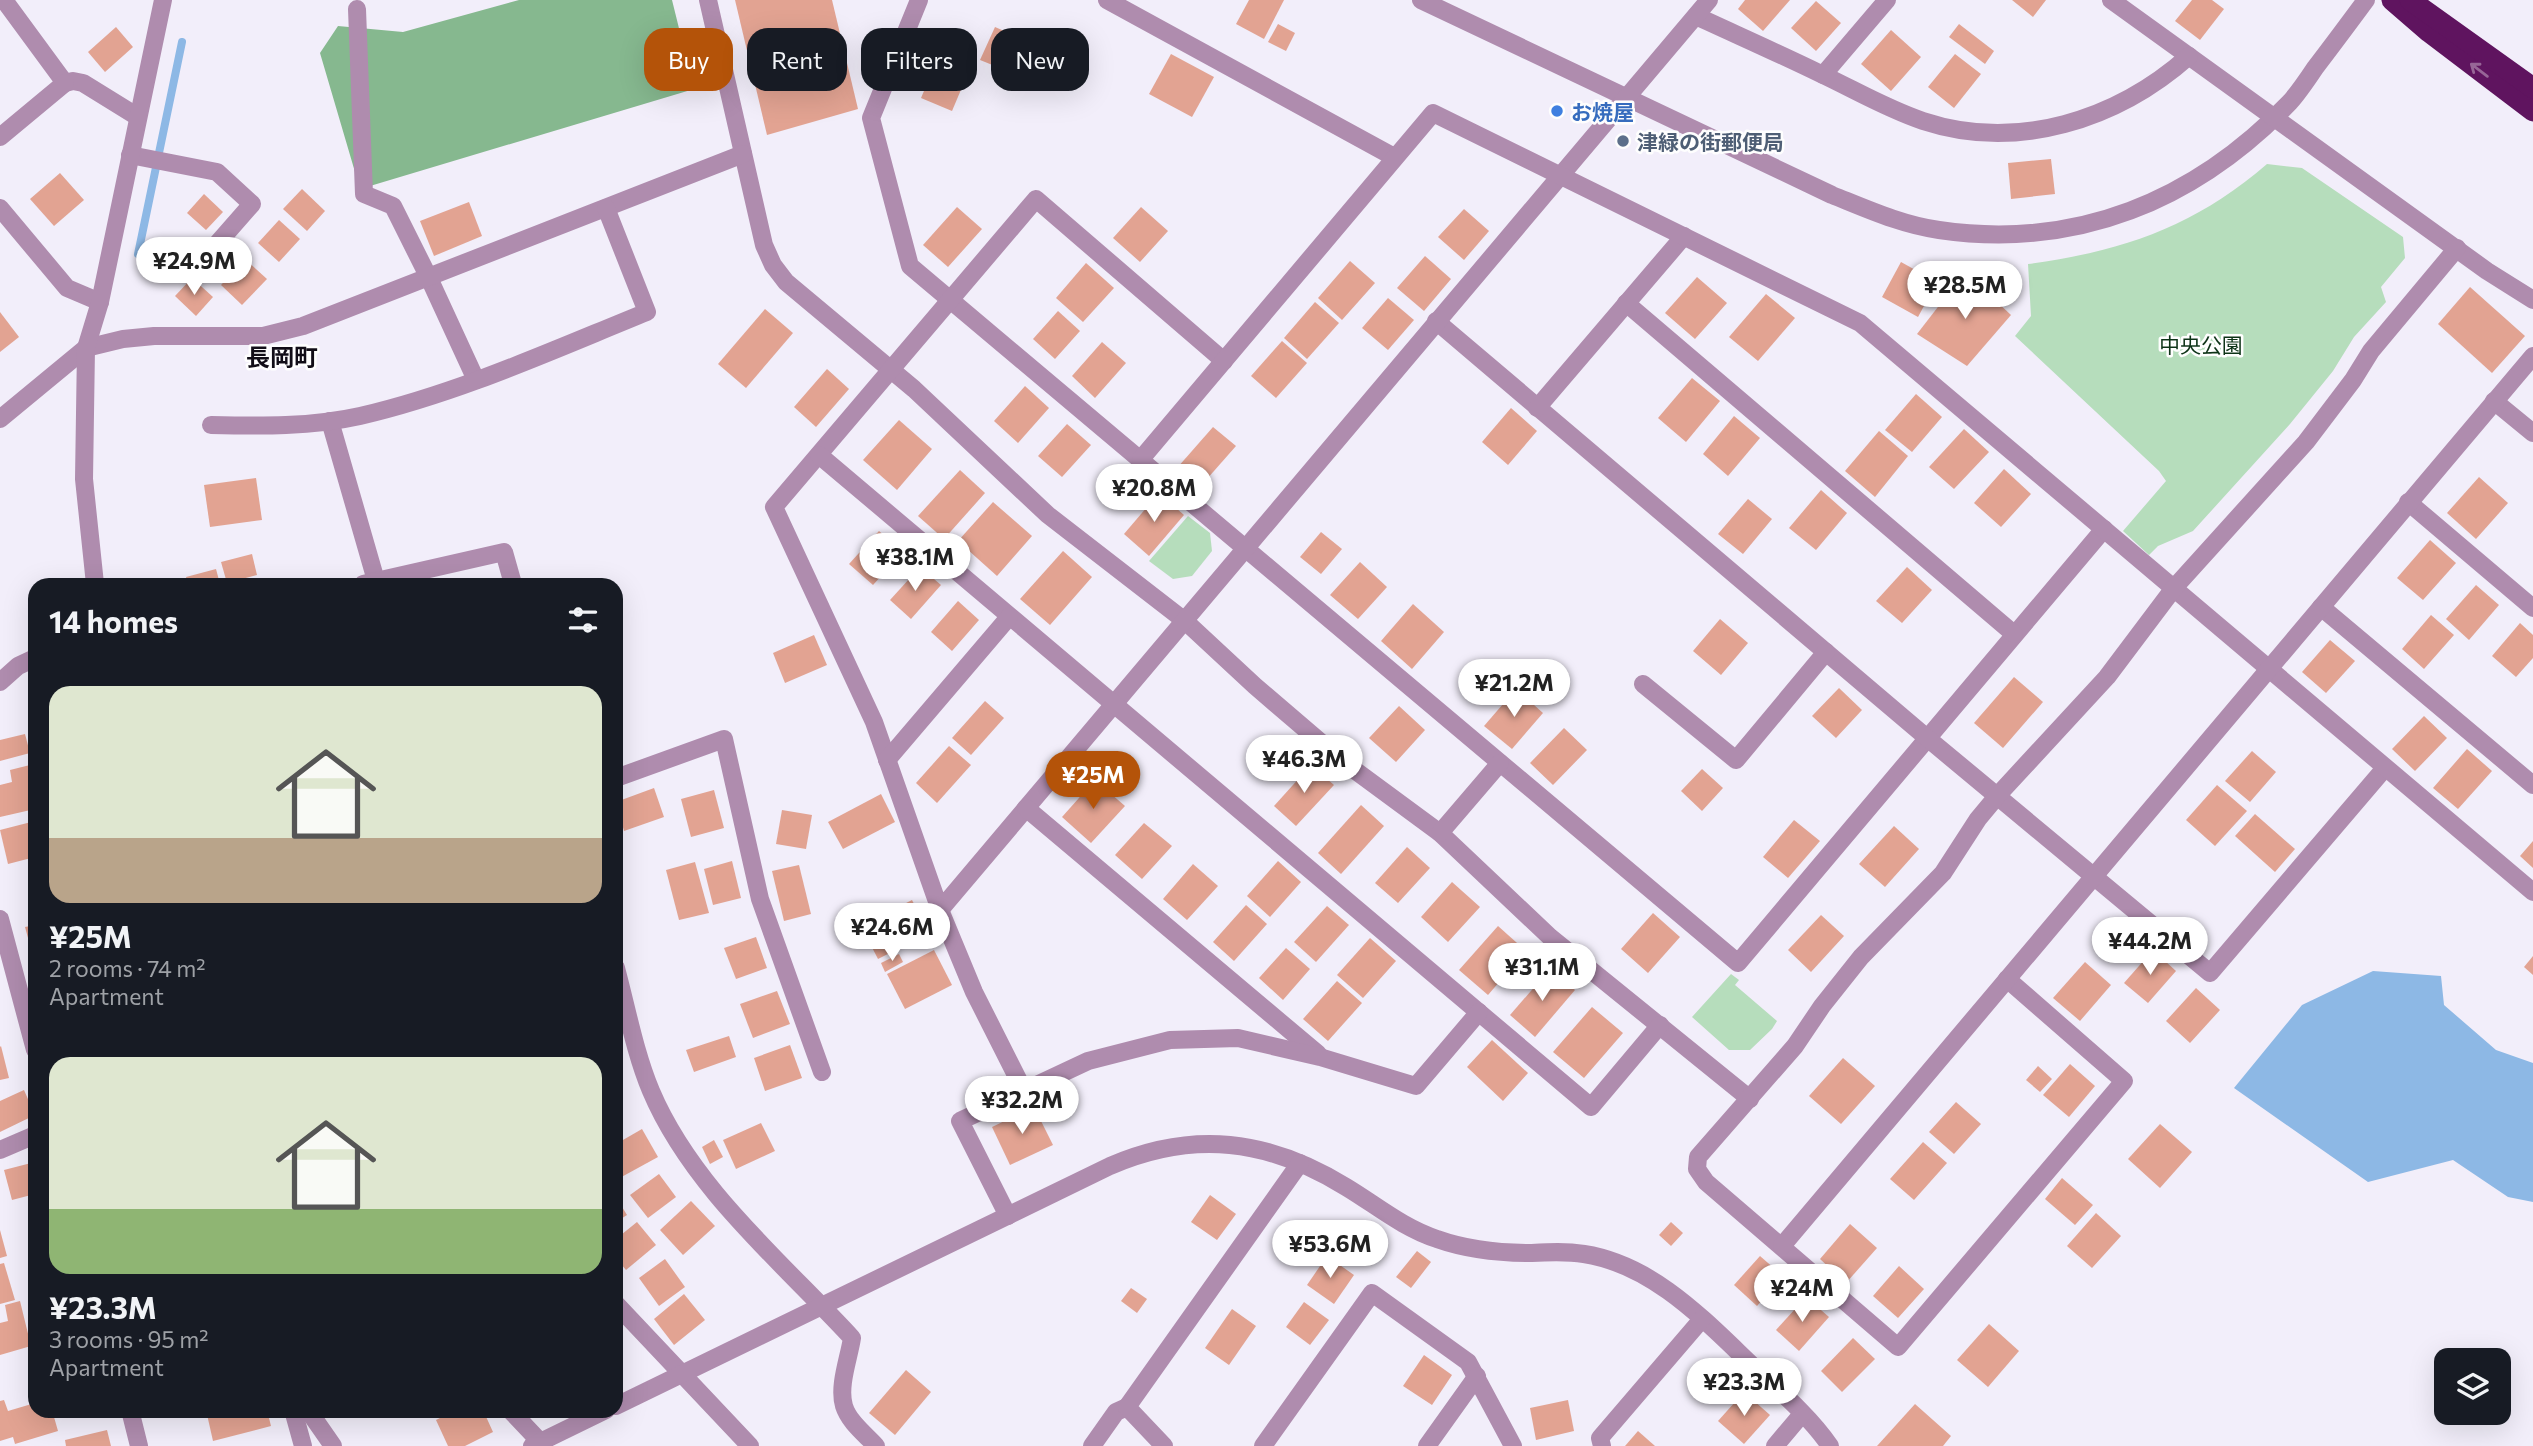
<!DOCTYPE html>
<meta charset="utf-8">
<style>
:root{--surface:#171b24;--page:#242831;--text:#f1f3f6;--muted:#9ea1a6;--accent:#b45309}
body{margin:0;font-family:Commissioner,"Noto Sans JP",sans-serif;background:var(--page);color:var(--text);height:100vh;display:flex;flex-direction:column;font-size:26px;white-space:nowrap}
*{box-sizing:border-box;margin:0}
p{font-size:23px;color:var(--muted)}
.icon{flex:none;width:38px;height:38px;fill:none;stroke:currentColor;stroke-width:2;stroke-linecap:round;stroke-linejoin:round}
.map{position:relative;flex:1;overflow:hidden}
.panel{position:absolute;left:28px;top:578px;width:595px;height:840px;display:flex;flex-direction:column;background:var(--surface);border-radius:21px;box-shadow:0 7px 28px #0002}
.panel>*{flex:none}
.banner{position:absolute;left:644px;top:28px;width:665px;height:63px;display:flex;gap:14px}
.fabs{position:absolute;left:2434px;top:1348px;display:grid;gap:14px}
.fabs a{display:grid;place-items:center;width:77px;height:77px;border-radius:14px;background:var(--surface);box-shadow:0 7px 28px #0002;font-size:35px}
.price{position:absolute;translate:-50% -60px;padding:0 16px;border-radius:24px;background:#fff;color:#222;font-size:23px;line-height:46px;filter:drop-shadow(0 2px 4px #0008)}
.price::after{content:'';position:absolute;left:50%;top:42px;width:21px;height:16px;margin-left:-10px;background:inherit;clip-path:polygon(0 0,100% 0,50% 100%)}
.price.selected{background:var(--accent);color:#fff}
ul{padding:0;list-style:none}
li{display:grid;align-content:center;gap:14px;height:371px;padding:0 21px}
li span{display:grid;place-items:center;height:217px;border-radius:21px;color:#555}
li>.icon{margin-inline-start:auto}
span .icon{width:126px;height:126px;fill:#fffc;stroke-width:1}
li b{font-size:30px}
h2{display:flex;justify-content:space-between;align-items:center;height:84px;padding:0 21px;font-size:30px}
.pill{padding:0 24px;border-radius:21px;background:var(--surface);box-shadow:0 7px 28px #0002;font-size:24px;line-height:63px}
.pill.selected{background:var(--accent);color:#fff}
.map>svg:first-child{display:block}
.green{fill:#b6ddbc}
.forest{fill:#86b88f}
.water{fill:#8db8e5}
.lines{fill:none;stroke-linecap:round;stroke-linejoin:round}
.stream{stroke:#8db8e5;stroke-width:8}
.building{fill:#e2a392}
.minor{stroke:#af8cae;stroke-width:18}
.highway{stroke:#5f145f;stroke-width:21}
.oneway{stroke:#976697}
.shop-dot{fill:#3f7fe0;stroke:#fefefe;stroke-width:2.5}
.service-dot{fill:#5c6f8a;stroke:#fefefe;stroke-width:2.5}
.labels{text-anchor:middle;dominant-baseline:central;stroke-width:5;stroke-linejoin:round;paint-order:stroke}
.shop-label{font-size:21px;font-weight:bold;fill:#366cbe;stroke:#fefefe;text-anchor:start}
.service-label{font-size:21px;font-weight:bold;fill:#4e5e75;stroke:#fefefe;text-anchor:start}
.park-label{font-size:21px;fill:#0d3317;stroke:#fefefe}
.quarter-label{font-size:24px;font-weight:bold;fill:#110d17;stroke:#fefefe}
</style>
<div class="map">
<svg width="2533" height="1446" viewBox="0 0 2533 1446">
<rect width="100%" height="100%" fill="#f2eefa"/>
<g class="green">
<path d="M2267,164l35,4 101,69 2,21 -24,29 5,15 -32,35 -21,34 -43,53 -97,107 -35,15 -9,9 -26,-24 43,-50 -7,-10 -144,-135 16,-20 -3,-52c95,-13 166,-37 239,-100z"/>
<path d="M1188,516l22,17 2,18 -20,25 -19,3 -24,-18z"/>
<path d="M1731,974l8,6 -4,5 42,36 -5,8 -22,21h-21l-37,-33z"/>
</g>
<path class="forest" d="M519,0h153l22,89 -334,100 -40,-136 18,-27 65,6z"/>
<path class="water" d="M2373,971l68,5 3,29 52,45 37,13v139l-25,-5 -55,-37 -85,22 -134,-94 68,-83z"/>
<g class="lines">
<path class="stream" d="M138,254l44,-212"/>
</g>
<g class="building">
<path d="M735,0h97l26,109 -91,26z"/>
<path d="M1249,0h35l-20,39 -28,-15z"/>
<path d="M1745,0h45l-27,31 -25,-22z"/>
<path d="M2012,0h34l-13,17z"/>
<path d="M2192,0h20l12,9 -24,31 -25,-19z"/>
<path d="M1816,1l25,22 -25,28 -25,-23z"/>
<path d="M1278,24l17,9 -9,18 -18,-9z"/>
<path d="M1959,24l35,27 -9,13 -36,-27z"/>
<path d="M116,27l17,20 -28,25 -17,-20z"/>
<path d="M995,27l46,20 -14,32 -47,-19z"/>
<path d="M1891,30l30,27 -30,34 -30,-27z"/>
<path d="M940,53l31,13 -19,45 -31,-13z"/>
<path d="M1171,54l43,23 -22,40 -43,-23z"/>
<path d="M1955,54l26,20 -27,34 -26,-21z"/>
<path d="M2051,159l4,35 -44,5 -3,-36z"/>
<path d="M60,173l24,27 -30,26 -24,-27z"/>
<path d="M302,189l23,22 -18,20 -24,-22z"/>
<path d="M204,194l19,18 -17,18 -19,-17z"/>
<path d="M469,202l13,34 -48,20 -14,-35z"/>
<path d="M957,207l25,22 -34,38 -25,-22z"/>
<path d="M1141,207l27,24 -28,31 -27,-24z"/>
<path d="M1464,209l25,22 -25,29 -26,-23z"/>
<path d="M279,220l21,19 -21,23 -21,-19z"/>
<path d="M1425,256l26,23 -27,32 -27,-23z"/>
<path d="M245,259l22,20 -25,26 -21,-20z"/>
<path d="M1350,261l25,22 -33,37 -24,-22z"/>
<path d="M1901,262l36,20 -19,35 -36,-20z"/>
<path d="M1086,263l28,25 -31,34 -27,-24z"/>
<path d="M1965,272l46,43 -44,51 -50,-32z"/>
<path d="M1697,277l30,26 -32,36 -30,-26z"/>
<path d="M192,278l21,19 -17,19 -21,-20z"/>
<path d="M2470,287l55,49 -33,37 -54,-49z"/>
<path d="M1766,294l29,24 -37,43 -29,-24z"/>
<path d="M1388,298l26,22 -26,30 -26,-22z"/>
<path d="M1315,302l24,21 -32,36 -23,-21z"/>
<path d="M765,309l28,24 -47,55 -28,-24z"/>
<path d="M1058,311l22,20 -25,28 -22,-20z"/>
<path d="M0,312l19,25 -19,15z"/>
<path d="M1282,341l25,22 -31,35 -25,-22z"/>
<path d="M1102,342l24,21 -31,35 -23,-22z"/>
<path d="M827,369l22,20 -33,38 -22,-20z"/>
<path d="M1692,378l28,23 -34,41 -28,-24z"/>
<path d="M1025,386l24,22 -31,35 -24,-22z"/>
<path d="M1916,394l26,23 -30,35 -27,-22z"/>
<path d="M1511,408l26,23 -29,34 -26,-23z"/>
<path d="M1734,416l26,22 -32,38 -25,-22z"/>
<path d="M899,420l33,29 -35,41 -34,-30z"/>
<path d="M1067,424l24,21 -29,32 -24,-21z"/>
<path d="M1213,427l23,19 -37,42 -22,-20z"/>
<path d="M1964,429l25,23 -35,37 -25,-22z"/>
<path d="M1879,431l29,25 -33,41 -30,-26z"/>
<path d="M2004,469l27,25 -30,33 -27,-24z"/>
<path d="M960,470l25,23 -41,46 -26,-23z"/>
<path d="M2479,477l29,26 -32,36 -29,-26z"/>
<path d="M256,478l6,42 -52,7 -6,-42z"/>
<path d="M1821,490l26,23 -31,37 -27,-22z"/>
<path d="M1159,493l25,22 -35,41 -25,-22z"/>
<path d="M1748,499l24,20 -29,35 -25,-20z"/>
<path d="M993,502l39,34 -35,40 -39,-35z"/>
<path d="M879,531l24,21 -30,33 -24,-21z"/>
<path d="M1321,532l21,17 -21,25 -21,-17z"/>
<path d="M2430,540l26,23 -33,37 -26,-22z"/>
<path d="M1063,551l29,26 -42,48 -30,-26z"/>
<path d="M252,554l5,21 -30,8 -6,-21z"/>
<path d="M1360,562l27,25 -29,32 -28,-24z"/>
<path d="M920,567l21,18 -30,34 -21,-19z"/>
<path d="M1907,567l25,23 -30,33 -26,-22z"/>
<path d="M216,569l4,15h-32l-2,-7z"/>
<path d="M2476,585l23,20 -30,35 -23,-21z"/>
<path d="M958,601l21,19 -27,31 -21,-19z"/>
<path d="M1413,604l31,28 -32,37 -31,-28z"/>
<path d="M2431,615l23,20 -30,34 -22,-20z"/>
<path d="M1720,619l28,24 -27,32 -28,-24z"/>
<path d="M2520,623l13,12v23l-17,19 -24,-21z"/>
<path d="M814,635l13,30 -42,18 -12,-30z"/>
<path d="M2330,640l25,21 -29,32 -24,-21z"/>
<path d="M2014,677l29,25 -40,46 -29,-25z"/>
<path d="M1839,688l23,22 -26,28 -24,-22z"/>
<path d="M1516,689l27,24 -31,36 -28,-23z"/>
<path d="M985,701l19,17 -33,37 -19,-17z"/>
<path d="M1399,706l26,24 -29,32 -27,-24z"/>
<path d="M2424,716l23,22 -32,33 -23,-22z"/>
<path d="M1564,728l23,22 -34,35 -23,-22z"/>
<path d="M25,734l5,19 -30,8v-21z"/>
<path d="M949,746l22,19 -34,38 -21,-20z"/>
<path d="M2467,749l25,22 -34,38 -25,-21z"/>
<path d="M2252,751l24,21 -26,30 -25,-21z"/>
<path d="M34,764l1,45 -35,8v-32l12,-3 -2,-12z"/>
<path d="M1311,765l23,20 -38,41 -22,-20z"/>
<path d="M1702,769l21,19 -21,23 -21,-20z"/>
<path d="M1095,780l30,26 -34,37 -29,-26z"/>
<path d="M2217,785l30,26 -32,35 -29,-26z"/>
<path d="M654,788l10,29 -40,14 -8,-29z"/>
<path d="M714,790l10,38 -33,9 -10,-38z"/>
<path d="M881,794l14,28 -52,27 -15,-27z"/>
<path d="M1361,805l23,21 -43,48 -23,-21z"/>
<path d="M782,810l30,5 -6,34 -30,-5z"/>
<path d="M2255,814l40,35 -20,23 -40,-36z"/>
<path d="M1794,820l26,21 -32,37 -25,-21z"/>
<path d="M35,821v36l-27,7 -8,-34z"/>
<path d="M1144,823l28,23 -30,33 -27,-24z"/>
<path d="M1894,826l25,23 -34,38 -26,-23z"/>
<path d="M2533,841v27l-13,-12z"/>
<path d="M1407,847l23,21 -32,35 -23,-20z"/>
<path d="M732,861l9,37 -28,7 -9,-36z"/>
<path d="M1278,861l23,21 -31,35 -23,-21z"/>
<path d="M695,862l14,51 -30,7 -13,-50z"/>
<path d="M1193,864l25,22 -31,34 -24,-21z"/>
<path d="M799,865l12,49 -27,7 -12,-50z"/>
<path d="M1452,882l28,25 -32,35 -27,-25z"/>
<path d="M912,900l17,33 -51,26 -17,-33z"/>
<path d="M1246,905l21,19 -33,37 -21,-19z"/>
<path d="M1327,906l22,19 -33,37 -22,-20z"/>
<path d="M1653,913l27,24 -32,36 -27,-24z"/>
<path d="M1821,915l23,21 -33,36 -23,-22z"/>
<path d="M35,925v23l-4,1 -6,-22z"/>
<path d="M1498,926l28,25 -38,44 -29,-25z"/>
<path d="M756,937l11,31 -31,11 -12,-31z"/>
<path d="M1370,938l26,23 -33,37 -26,-23z"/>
<path d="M1286,948l24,21 -27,31 -24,-22z"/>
<path d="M934,950l18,35 -47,24 -18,-35z"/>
<path d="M2153,950l23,21 -28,32 -24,-20z"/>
<path d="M899,954l4,8 -18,10 -4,-9z"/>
<path d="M2533,956v19l-9,-8z"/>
<path d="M2085,962l26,23 -31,36 -27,-23z"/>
<path d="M1550,969l25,21 -40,47 -25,-22z"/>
<path d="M1337,981l25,22 -34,38 -25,-22z"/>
<path d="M2196,988l24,22 -30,33 -24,-22z"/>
<path d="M777,991l13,33 -37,14 -13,-34z"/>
<path d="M1592,1007l31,26 -39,45 -31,-26z"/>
<path d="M729,1036l7,21 -42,15 -8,-22z"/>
<path d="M1492,1040l36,33 -25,28 -36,-34z"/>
<path d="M790,1045l12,33 -37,13 -11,-33z"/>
<path d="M1,1046l8,32 -9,2v-33z"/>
<path d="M1843,1058l32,28 -34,38 -32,-28z"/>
<path d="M2070,1064l25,22 -26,31 -26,-22z"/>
<path d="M2038,1066l14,13 -12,13 -14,-12z"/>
<path d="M24,1090l11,25 -35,17v-31z"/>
<path d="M1956,1102l25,22 -27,30 -25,-22z"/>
<path d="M1034,1107l19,38 -43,20 -18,-38z"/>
<path d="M761,1123l14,28 -39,18 -13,-29z"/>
<path d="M2160,1124l32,28 -32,36 -32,-29z"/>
<path d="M642,1129l16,28 -42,23v-36z"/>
<path d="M714,1140l9,17 -13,7 -8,-17z"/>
<path d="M1923,1142l24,21 -33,37 -24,-21z"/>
<path d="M35,1162v32l-23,6 -8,-30z"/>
<path d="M659,1174l17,23 -28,21 -18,-23z"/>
<path d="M2062,1178l31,27 -18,20 -30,-26z"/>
<path d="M1210,1195l26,19 -19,26 -26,-18z"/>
<path d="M616,1197l11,18 -11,7z"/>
<path d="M691,1201l24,25 -32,29 -23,-25z"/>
<path d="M2096,1213l25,23 -29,32 -25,-22z"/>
<path d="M637,1222l19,23 -30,25 -10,-12v-19z"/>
<path d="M1671,1222l12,11 -12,13 -12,-11z"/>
<path d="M1850,1224l27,24 -31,35 -26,-24z"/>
<path d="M0,1230l7,26 -7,2z"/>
<path d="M1417,1251l14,11 -20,26 -15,-11z"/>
<path d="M1327,1256l27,19 -20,29 -27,-19z"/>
<path d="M1760,1256l23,20 -26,30 -23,-21z"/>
<path d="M665,1259l20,28 -26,19 -20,-28z"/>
<path d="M4,1263l11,37 -15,4v-40z"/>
<path d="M1899,1266l25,23 -26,29 -25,-22z"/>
<path d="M1131,1288l16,11 -10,14 -16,-12z"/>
<path d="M684,1294l21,26 -31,25 -20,-26z"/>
<path d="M1806,1297l23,20 -30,34 -23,-21z"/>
<path d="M20,1301l11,45 -31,9v-32l8,-2 -3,-16z"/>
<path d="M1304,1302l25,18 -19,25 -24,-18z"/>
<path d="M1232,1309l24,17 -27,39 -24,-17z"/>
<path d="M1989,1324l30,27 -31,36 -31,-27z"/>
<path d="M1853,1338l22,21 -33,33 -21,-21z"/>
<path d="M1424,1355l28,20 -20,30 -29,-19z"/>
<path d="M906,1370l25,22 -36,43 -26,-22z"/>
<path d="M1744,1392l26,23 -26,29 -26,-23z"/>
<path d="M4,1400l4,11 27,-8v7h17l6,21 -43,13 -2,-7 -13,4v-40z"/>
<path d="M1568,1400l6,31 -38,9 -6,-32z"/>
<path d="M1915,1404l36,32 -8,10h-66z"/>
<path d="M206,1410h61l4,16 -58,15z"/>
<path d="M456,1410h27l10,22 -28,14h-17l-12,-26z"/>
<path d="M107,1430l4,16h-45l-1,-6z"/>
<path d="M1638,1431l17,15h-30z"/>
</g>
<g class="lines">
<g class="minor">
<path d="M4,0l61,83 8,-2 10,2 55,34"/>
<path d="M708,0l56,245 9,20 13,17 128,107 134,126 137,106 70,65 90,77 95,70 110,104 200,162"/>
<path d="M919,0l-48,118 39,148 828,697 366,-434"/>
<path d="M1107,0l287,157"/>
<path d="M1421,0l411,195c35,14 70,30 107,35 137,20 256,-29 351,-128 9,-10 17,-22 25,-34 17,-22 34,-45 51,-68"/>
<path d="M2111,0l376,271 46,29"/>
<path d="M357,9l7,185 29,12 36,72 47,102"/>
<path d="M1696,16c41,19 84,38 125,58 34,16 66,35 102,47 94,31 194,-1 266,-65"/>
<path d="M1823,75l64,-75"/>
<path d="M0,137l65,-54"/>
<path d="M130,155l87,17 35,32 -50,57"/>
<path d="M0,208l67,80 33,14"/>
<path d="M1626,303l388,331"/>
<path d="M1436,321l490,416 284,236 175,-205"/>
<path d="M1224,361l-188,-162 -262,308 100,215 66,188 769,-910"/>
<path d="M2494,401l39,32"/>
<path d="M1537,408l147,-172"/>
<path d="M0,419l86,-71 37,-9 31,-3h109l40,-10 440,-172"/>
<path d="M330,421l47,163"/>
<path d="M211,425c50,1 100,2 149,-9 99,-23 193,-66 287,-104l-41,-104"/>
<path d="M819,455l772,652 69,-82"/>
<path d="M1141,459l292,-346 427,210 673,569"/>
<path d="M2408,502l125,106"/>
<path d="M95,584l-11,-105 2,-131 14,-46 63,-302"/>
<path d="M363,584l141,-32 9,32"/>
<path d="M2321,607l212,178"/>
<path d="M0,682l18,-16 17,-8"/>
<path d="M1643,684l93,76 90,-108"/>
<path d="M887,760l122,-143"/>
<path d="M616,778l108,-39 36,160 62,173"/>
<path d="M1026,808l292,246"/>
<path d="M1440,833l60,-70"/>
<path d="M940,910l34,82 50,99"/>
<path d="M0,919l35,131"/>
<path d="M616,968c11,41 19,85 35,123 41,97 132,172 201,247 -3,20 -14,48 -8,68 5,16 21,28 32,40"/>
<path d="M2007,979l117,102 -226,266 -192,-165 -9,-13 1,-12 97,-111 27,-40 39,-49 82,-84 35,-54 20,-24 109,-118 67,-89 132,-146 47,-62 18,-29 86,-103"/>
<path d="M0,1150l35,-15"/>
<path d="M1008,1216l-48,-95 128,-60 82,-21 68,-2 82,19 96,29 63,-74"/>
<path d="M1782,1246l751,-890"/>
<path d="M616,1304l134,142"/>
<path d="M616,1406l494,-240c83,-36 158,-27 236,21 30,18 57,41 91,52 31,11 62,14 94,14 18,-1 35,-2 53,1 71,11 123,69 173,116 25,23 54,48 73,76"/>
<path d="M130,1410l9,36"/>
<path d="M293,1410l10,36"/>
<path d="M308,1410l25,36"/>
<path d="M510,1410l34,36"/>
<path d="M532,1446l74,-36"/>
<path d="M1092,1446l24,-34 11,-5"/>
<path d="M1164,1446l-37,-39 173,-244"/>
<path d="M1263,1446l109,-153 96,69 45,84"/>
<path d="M1427,1446l50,-70"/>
<path d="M1602,1446l-2,-8 102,-119"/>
<path d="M1775,1446l27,-32"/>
</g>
<g class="highway">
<path d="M2392,0l37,32 104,79"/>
<path d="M2410,0l123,88"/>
</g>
</g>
<defs><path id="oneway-shaft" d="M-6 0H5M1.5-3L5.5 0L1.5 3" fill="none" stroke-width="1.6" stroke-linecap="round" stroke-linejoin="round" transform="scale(1.75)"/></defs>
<use class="oneway" href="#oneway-shaft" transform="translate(2479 70) rotate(-143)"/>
<circle class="shop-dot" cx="1557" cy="111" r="7"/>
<circle class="service-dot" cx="1623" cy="141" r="7"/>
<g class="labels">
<g class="shop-label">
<text x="1571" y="111">お焼屋</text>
</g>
<g class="service-label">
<text x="1637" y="141">津緑の街郵便局</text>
</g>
<g class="park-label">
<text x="2201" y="344">中央公園</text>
</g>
<g class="quarter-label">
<text x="282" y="356">長岡町</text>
</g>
</g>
</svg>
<div class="fabs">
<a><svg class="icon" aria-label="layers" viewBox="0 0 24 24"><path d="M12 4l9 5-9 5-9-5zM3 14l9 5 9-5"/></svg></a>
</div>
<b class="price" style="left:194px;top:297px">¥24.9M</b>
<b class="price" style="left:1965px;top:321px">¥28.5M</b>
<b class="price" style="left:1154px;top:524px">¥20.8M</b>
<b class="price" style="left:915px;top:593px">¥38.1M</b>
<b class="price" style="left:1514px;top:719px">¥21.2M</b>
<b class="price" style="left:1304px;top:795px">¥46.3M</b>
<b class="price selected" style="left:1093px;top:811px">¥25M</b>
<b class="price" style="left:892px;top:963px">¥24.6M</b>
<b class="price" style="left:2150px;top:977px">¥44.2M</b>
<b class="price" style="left:1542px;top:1003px">¥31.1M</b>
<b class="price" style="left:1022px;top:1136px">¥32.2M</b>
<b class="price" style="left:1330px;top:1280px">¥53.6M</b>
<b class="price" style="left:1802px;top:1324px">¥24M</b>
<b class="price" style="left:1744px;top:1418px">¥23.3M</b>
<div class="banner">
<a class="pill selected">Buy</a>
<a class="pill">Rent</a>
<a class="pill">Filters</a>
<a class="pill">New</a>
</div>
<section class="panel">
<h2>14 homes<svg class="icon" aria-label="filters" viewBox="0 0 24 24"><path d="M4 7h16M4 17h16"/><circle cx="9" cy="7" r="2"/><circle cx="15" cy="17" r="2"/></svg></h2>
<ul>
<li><span style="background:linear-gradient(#dfe7d0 70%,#b9a48a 0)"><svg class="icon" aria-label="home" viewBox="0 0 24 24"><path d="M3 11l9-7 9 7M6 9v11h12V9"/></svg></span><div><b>¥25M</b><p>2 rooms · 74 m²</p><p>Apartment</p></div></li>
<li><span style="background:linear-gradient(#dfe7d0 70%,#8fb573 0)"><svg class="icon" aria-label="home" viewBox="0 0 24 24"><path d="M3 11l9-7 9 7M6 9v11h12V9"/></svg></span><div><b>¥23.3M</b><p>3 rooms · 95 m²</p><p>Apartment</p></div></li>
</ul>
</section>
</div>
